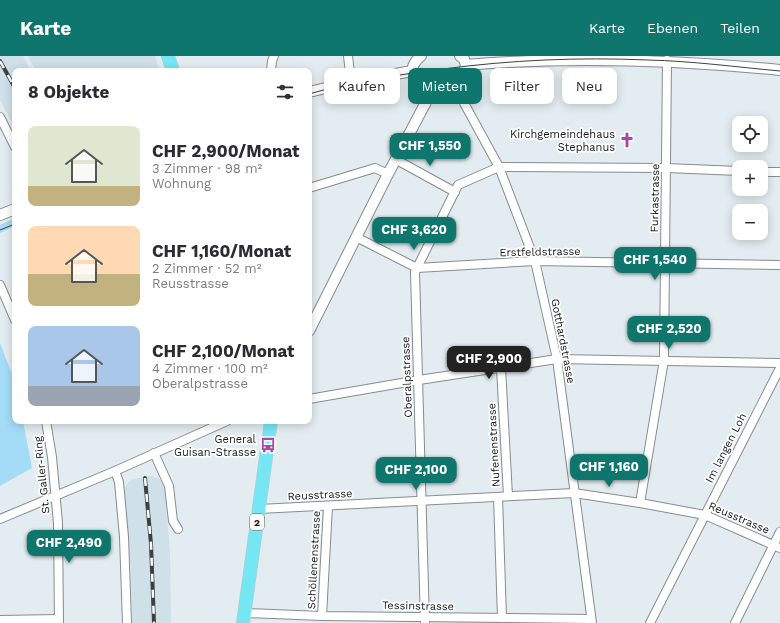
<!DOCTYPE html>
<html lang="de">
<meta charset="utf-8">
<style>
:root{--surface:#fff;--page:#f2f2f3;--text:#2b2b33;--muted:#7c7c81;--accent:#0f766e}
body{margin:0;font-family:"Work Sans",sans-serif;background:var(--page);color:var(--text);height:100vh;display:flex;flex-direction:column;font-size:15px;white-space:nowrap}
*{box-sizing:border-box;margin:0}
p{font-size:13px;color:var(--muted)}
.icon{flex:none;width:22px;height:22px;fill:none;stroke:currentColor;stroke-width:2;stroke-linecap:round;stroke-linejoin:round}
.map{position:relative;flex:1;overflow:hidden}
.side{position:absolute;left:12px;top:12px;width:300px;height:356px;display:flex;flex-direction:column;background:var(--surface);border-radius:8px;box-shadow:0 2px 10px #0003}
.side>*{flex:none}
.top-card{position:absolute;left:324px;top:12px;width:380px;height:36px;display:flex;gap:8px}
.buttons{position:absolute;left:732px;top:60px;display:grid;gap:8px}
.buttons a{display:grid;place-items:center;width:36px;height:36px;border-radius:8px;background:var(--surface);box-shadow:0 2px 10px #0003;font-size:20px}
.price{position:absolute;translate:-50% -34px;padding:0 9px;border-radius:8px;background:var(--accent);color:#fff;font-size:13px;line-height:26px;filter:drop-shadow(0 1px 2px #0008)}
.price::after{content:'';position:absolute;left:50%;top:24px;width:12px;height:9px;margin-left:-6px;background:inherit;clip-path:polygon(0 0,100% 0,50% 100%)}
.price.selected{background:#222;color:#fff}
ul{padding:0;list-style:none}
li{display:flex;align-items:center;gap:12px;height:100px;padding:0 16px}
li span{display:grid;place-items:center;flex:none;width:112px;height:80px;border-radius:8px;color:#555}
li>.icon{margin-inline-start:auto}
span .icon{width:48px;height:48px;fill:#fffc;stroke-width:1}
li b{font-size:17px}
h2{display:flex;justify-content:space-between;align-items:center;height:48px;padding:0 16px;font-size:17px}
.pill{padding:0 14px;border-radius:8px;background:var(--surface);box-shadow:0 2px 10px #0003;font-size:14px;line-height:36px}
.pill.selected{background:var(--accent);color:#fff}
header{display:flex;align-items:center;gap:24px;box-sizing:border-box;height:56px;padding:0 20px;background:var(--accent);color:#fff}
header strong{font-size:19px}
nav{display:flex;gap:22px;margin-inline-start:auto;font-size:14px}
.map>svg:first-child{display:block}
.built{fill:#cfe0e8}
.green{fill:#a4dcf8}
.lines{fill:none;stroke-linecap:round;stroke-linejoin:round}
.minor-casing{stroke:#858d91;stroke-width:10}
.tertiary-casing{stroke:#858d91;stroke-width:12}
.primary-casing{stroke:#c7c8c8;stroke-width:14}
.minor{stroke:#fff;stroke-width:8}
.tertiary{stroke:#fff;stroke-width:10}
.primary{stroke:#76e6f5;stroke-width:13}
.tram{stroke:#3c4042;stroke-width:1}
.rail-casing{stroke:#3c4042;stroke-width:4}
.rail{stroke:#fff;stroke-width:2.5;stroke-dasharray:8;stroke-linecap:butt}
.labels{text-anchor:middle;dominant-baseline:central;stroke-width:3.5;stroke-linejoin:round;paint-order:stroke}
.shield{fill:#fff;stroke:#5c5e5f;stroke-width:1}
.shield-label{font-size:10px;font-weight:bold;fill:#16191a}
.poi-label{font-size:11px;fill:#16191a;stroke:#fff;text-anchor:end}
.street-label{font-size:11px;fill:#16191a;stroke:#fff}
</style>
<header>
<strong>Karte</strong>
<nav><a>Karte</a><a>Ebenen</a><a>Teilen</a></nav>
</header>
<div class="map">
<svg width="780" height="567" viewBox="0 0 780 567">
<rect width="100%" height="100%" fill="#e3ecf0"/>
<g class="built">
<path d="M0,0h23l8,15h-16v57l-15,-28z"/>
<path d="M28,0h127l4,15h-123z"/>
<path d="M152,420l7,3 4,5 2,6 5,63 1,70h-39l-1,-51 -7,-78 1,-6 3,-5 5,-4z"/>
</g>
<g class="green">
<path d="M15,162v8l-15,7v-8z"/>
<path d="M0,287l15,39v39h8l9,47 -32,18z"/>
</g>
<g class="lines">
<defs>
<g id="minor">
<path d="M348,0l3,26"/>
<path d="M271,15l1,-10 2,-5"/>
<path d="M452,25l47,86 36,94 22,98 35,264"/>
<path d="M0,61l15,30"/>
<path d="M395,103l60,33"/>
<path d="M761,116h19"/>
<path d="M309,132l66,-20 13,6"/>
<path d="M356,181l61,31 118,-7 245,4"/>
<path d="M0,229l15,35"/>
<path d="M501,312l7,128"/>
<path d="M309,343l110,-19 138,-21 223,4"/>
<path d="M46,365l6,36 6,66 1,100"/>
<path d="M154,397l15,33 4,35 5,8"/>
<path d="M115,415l4,11 5,55 3,86"/>
<path d="M498,441l4,121"/>
<path d="M640,447l24,-143 3,-300"/>
<path d="M259,453l315,-16 66,10 65,12 75,33"/>
<path d="M0,463l115,-48 112,-50"/>
<path d="M245,557l77,3 269,3"/>
<path d="M322,560l6,-110"/>
<path d="M0,564l59,-1"/>
<path d="M425,567l-10,-351 43,-87 41,-18 167,1 73,3"/>
<path d="M650,567l130,-255"/>
<path d="M735,567l45,-91"/>
</g>
<g id="tertiary">
<path d="M421,0c-6,5 -11,11 -7,20 12,16 49,11 52,-11l-2,-6 -4,-3"/>
<path d="M466,9c104,-9 210,-5 314,5"/>
<path d="M309,36l42,-10 61,-11"/>
<path d="M0,159l15,-6"/>
<path d="M309,275l79,-157 37,-70 8,-19"/>
</g>
<g id="primary">
<path d="M168,0l5,15"/>
<path d="M243,567l28,-202"/>
</g>
</defs>
<use href="#minor" class="minor-casing"/>
<use href="#tertiary" class="tertiary-casing"/>
<use href="#primary" class="primary-casing"/>
<use href="#minor" class="minor"/>
<use href="#tertiary" class="tertiary"/>
<use href="#primary" class="primary"/>
<g class="tram">
<path d="M309,38c44,-13 89,-19 134,-25 68,-9 136,-12 205,-9 44,1 88,7 132,11"/>
<path d="M0,174l15,-6"/>
</g>
<defs>
<g id="rail">
<path d="M0,5l15,27"/>
<path d="M145,422l6,66 3,79"/>
</g>
</defs>
<use href="#rail" class="rail-casing"/>
<use href="#rail" class="rail"/>
</g>
<defs>
<symbol id="church-bare" viewBox="-9 -9 18 18"><path d="M-1.2-6h2.4v3.5h3.3v2.4h-3.3V6h-2.4V-.1h-3.3v-2.4h3.3Z" fill="#a947af" stroke="#fff" stroke-width="2.5" paint-order="stroke"/></symbol>
<symbol id="bus-bare" viewBox="-9 -9 18 18"><path d="M-5-6H5V4H4V6H2V4H-2V6H-4V4H-5ZM-3.5-4V0h7V-4ZM-3.5 1.2v1.5H-2V1.2ZM2 1.2v1.5H3.5V1.2Z" fill="#a947af" stroke="#fff" stroke-width="2.5" paint-order="stroke"/></symbol>
</defs>
<g fill-rule="evenodd">
<use href="#church-bare" x="616" y="73" width="22" height="22"/>
<use href="#bus-bare" x="257" y="378" width="22" height="22"/>
</g>
<g class="labels">
<rect class="shield" x="250" y="458" width="14" height="16" rx="3"/>
<g class="shield-label">
<text x="257" y="466">2</text>
</g>
<g class="poi-label">
<text x="615" y="78">Kirchgemeindehaus<tspan x="615" dy="13">Stephanus</tspan></text>
<text x="256" y="383">General<tspan x="256" dy="13">Guisan-Strasse</tspan></text>
</g>
<g class="street-label">
<text transform="translate(655 142) rotate(-89)">Furkastrasse</text>
<text transform="translate(540 196) rotate(-1)">Erstfeldstrasse</text>
<text transform="translate(563 285) rotate(79)">Gotthardstrasse</text>
<text transform="translate(407 321) rotate(-92)">Oberalpstrasse</text>
<text transform="translate(494 389) rotate(-93)">Nufenenstrasse</text>
<text transform="translate(726 392) rotate(-63)">Im langen Loh</text>
<text transform="translate(42 419) rotate(-96)">St. Galler-Ring</text>
<text transform="translate(320 439) rotate(-3)">Reusstrasse</text>
<text transform="translate(739 462) rotate(23)">Reusstrasse</text>
<text transform="translate(314 504) rotate(-87)">Schöllenenstrasse</text>
<text transform="translate(418 550) rotate(1)">Tessinstrasse</text>
</g>
</g>
</svg>
<div class="buttons">
<a><svg class="icon" aria-label="locate" viewBox="0 0 24 24"><circle cx="12" cy="12" r="6"/><path d="M12 2v4M12 18v4M2 12h4M18 12h4"/></svg></a>
<a>+</a>
<a>−</a>
</div>
<b class="price" style="left:430px;top:111px">CHF 1,550</b>
<b class="price" style="left:414px;top:195px">CHF 3,620</b>
<b class="price" style="left:655px;top:225px">CHF 1,540</b>
<b class="price" style="left:669px;top:294px">CHF 2,520</b>
<b class="price selected" style="left:489px;top:324px">CHF 2,900</b>
<b class="price" style="left:609px;top:432px">CHF 1,160</b>
<b class="price" style="left:416px;top:435px">CHF 2,100</b>
<b class="price" style="left:69px;top:508px">CHF 2,490</b>
<div class="top-card">
<a class="pill">Kaufen</a>
<a class="pill selected">Mieten</a>
<a class="pill">Filter</a>
<a class="pill">Neu</a>
</div>
<section class="side">
<h2>8 Objekte<svg class="icon" aria-label="filters" viewBox="0 0 24 24"><path d="M4 7h16M4 17h16"/><circle cx="9" cy="7" r="2"/><circle cx="15" cy="17" r="2"/></svg></h2>
<ul>
<li><span style="background:linear-gradient(#dfe7d0 75%,#c2b280 0)"><svg class="icon" aria-label="home" viewBox="0 0 24 24"><path d="M3 11l9-7 9 7M6 9v11h12V9"/></svg></span><div><b>CHF 2,900/Monat</b><p>3 Zimmer · 98 m²</p><p>Wohnung</p></div></li>
<li><span style="background:linear-gradient(#ffd9b3 60%,#c2b280 0)"><svg class="icon" aria-label="home" viewBox="0 0 24 24"><path d="M3 11l9-7 9 7M6 9v11h12V9"/></svg></span><div><b>CHF 1,160/Monat</b><p>2 Zimmer · 52 m²</p><p>Reusstrasse</p></div></li>
<li><span style="background:linear-gradient(#a9c7e8 75%,#9aa5b1 0)"><svg class="icon" aria-label="home" viewBox="0 0 24 24"><path d="M3 11l9-7 9 7M6 9v11h12V9"/></svg></span><div><b>CHF 2,100/Monat</b><p>4 Zimmer · 100 m²</p><p>Oberalpstrasse</p></div></li>
</ul>
</section>
</div>
